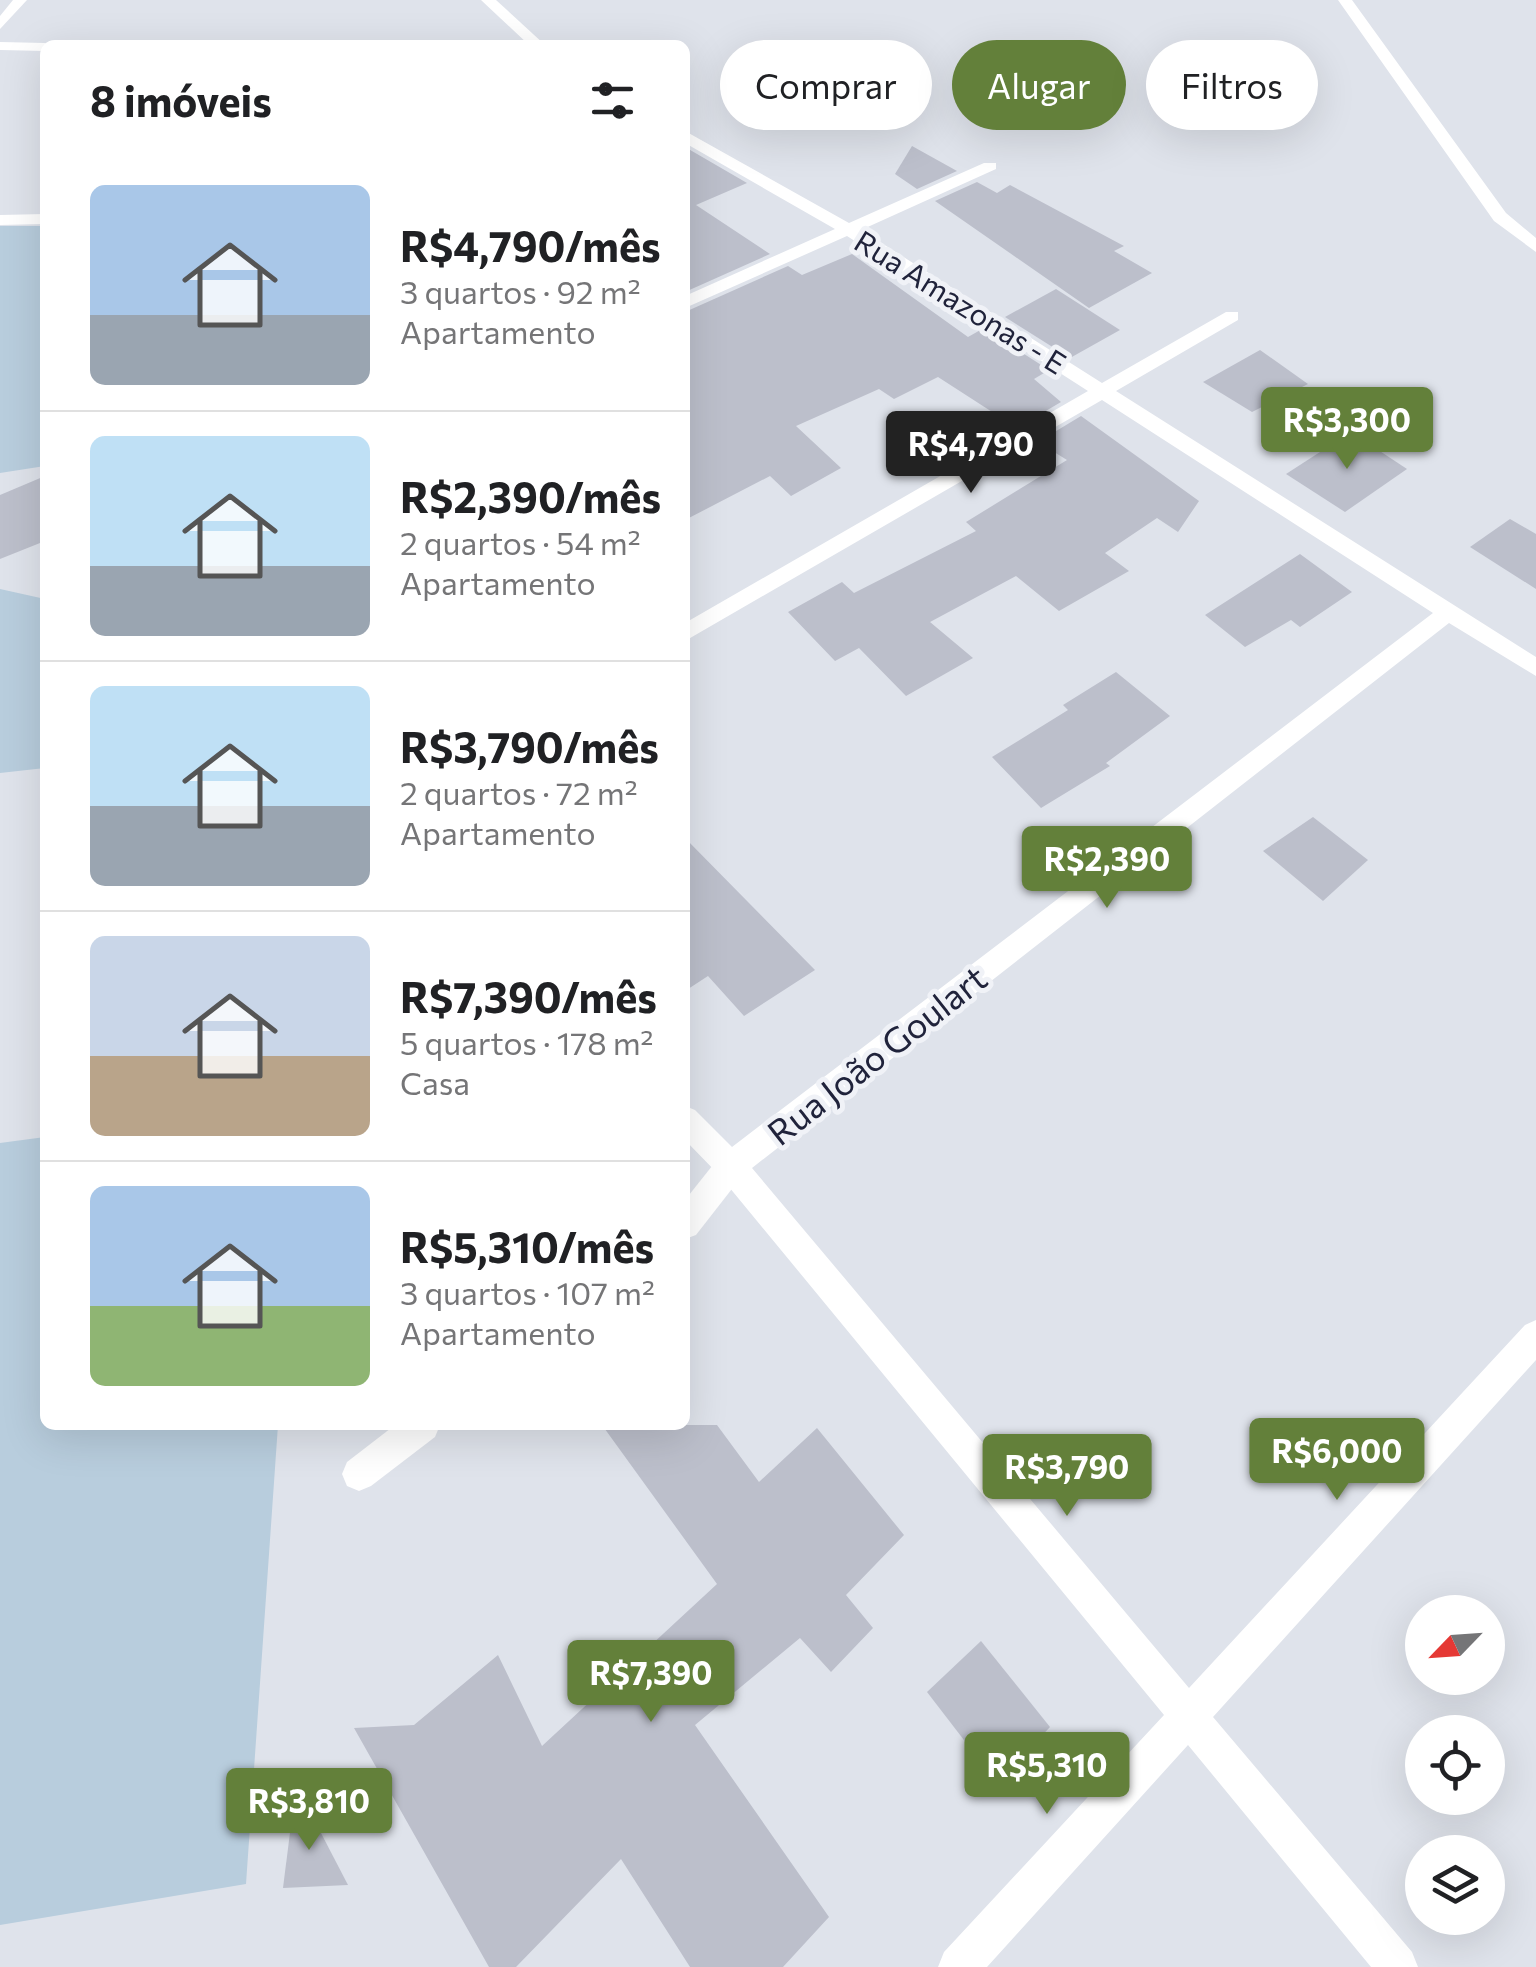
<!DOCTYPE html>
<html lang="pt">
<meta charset="utf-8">
<style>
:root{--surface:#fff;--page:#f2f2f2;--text:#202124;--muted:#757577;--line:#e0e0e0;--accent:#63803a}
body{margin:0;font-family:Commissioner,sans-serif;background:var(--page);color:var(--text);height:100vh;display:flex;flex-direction:column;font-size:38px;white-space:nowrap}
*{box-sizing:border-box;margin:0}
p{font-size:32px;color:var(--muted)}
.icon{flex:none;width:55px;height:55px;fill:none;stroke:currentColor;stroke-width:2;stroke-linecap:round;stroke-linejoin:round}
.map{position:relative;flex:1;overflow:hidden}
.drawer{position:absolute;left:40px;top:40px;width:650px;height:1390px;display:flex;flex-direction:column;background:var(--surface);border-radius:15px;box-shadow:0 10px 40px #0002}
.drawer>*{flex:none}
.hud{position:absolute;left:720px;top:40px;width:665px;height:90px;display:flex;gap:20px}
.needle{width:65px;rotate:245deg}
.tools{position:absolute;left:1405px;top:1595px;display:grid;gap:20px}
.tools a{display:grid;place-items:center;width:100px;height:100px;border-radius:50%;background:var(--surface);box-shadow:0 10px 40px #0002;font-size:50px}
.price{position:absolute;translate:-50% -85px;padding:0 22px;border-radius:10px;background:var(--accent);color:#fff;font-size:32px;line-height:65px;filter:drop-shadow(0 2px 5px #0008)}
.price::after{content:'';position:absolute;left:50%;top:60px;width:30px;height:22px;margin-left:-15px;background:inherit;clip-path:polygon(0 0,100% 0,50% 100%)}
.price.active{background:#222;color:#fff}
ul{padding:0;list-style:none}
li{display:flex;align-items:center;gap:30px;height:250px;padding:0 50px}
li+li{border-top:2px solid var(--line)}
li span{display:grid;place-items:center;flex:none;width:280px;height:200px;border-radius:15px;color:#555}
li>.icon{margin-inline-start:auto}
span .icon{width:120px;height:120px;fill:#fffc;stroke-width:1}
li b{font-size:42px}
h2{display:flex;justify-content:space-between;align-items:center;height:120px;padding:0 50px;font-size:42px}
.chip{padding:0 35px;border-radius:45px;background:var(--surface);box-shadow:0 10px 40px #0002;font-size:35px;line-height:90px}
.chip.active{background:var(--accent);color:#fff}
.map>svg:first-child{display:block}
.green{fill:#b8cddd}
.building{fill:#bcbfcb}
.lines{fill:none;stroke-linecap:round;stroke-linejoin:round}
.service{fill:#fff;fill-rule:evenodd}
.pedestrian{fill:#fff;fill-rule:evenodd}
.minor{fill:#fff;fill-rule:evenodd}
.labels{text-anchor:middle;dominant-baseline:central;stroke-width:10;stroke-linejoin:round;paint-order:stroke}
.far-street-label{font-size:30px;fill:#20233b;stroke:#f0f2f7}
.street-label{font-size:35px;fill:#20233b;stroke:#f0f2f7}
</style>
<div class="map">
<svg width="1536" height="1967" viewBox="0 0 1536 1967">
<rect width="100%" height="100%" fill="#dfe3eb"/>
<g class="green">
<path d="M0,226h45v240l-45,7z"/>
<path d="M0,589l45,10v169l-45,5z"/>
<path d="M45,1137v288h233l-32,459 -246,41v-782z"/>
</g>
<g class="building">
<path d="M912,146l45,25 -40,18 -22,-15z"/>
<path d="M685,147l62,36 -51,22 74,49 -85,38z"/>
<path d="M977,182l20,11 13,-8 114,61 -10,5 38,22 -63,35 -154,-107z"/>
<path d="M852,254l116,83 16,-9 65,42 -15,9 27,23 -44,26 -79,-51 -44,22 -15,-10 -83,37 45,42 -50,28 -21,-20 -85,44v-208l103,-46 14,9z"/>
<path d="M1056,289l64,41 -50,28 -65,-41z"/>
<path d="M1260,350l48,34 -56,28 -49,-30z"/>
<path d="M1081,416l118,85 -21,31 -21,-14 -52,35 24,18 -70,40 -43,-35 -86,46 43,36 -67,38 -47,-48 -24,13 -47,-49 54,-30 12,11 122,-62 -10,-9 101,-62 -29,-18z"/>
<path d="M1351,432l56,37 -62,43 -59,-38z"/>
<path d="M45,476v65l-45,18v-64z"/>
<path d="M1510,519l26,15v55l-66,-42z"/>
<path d="M1300,554l52,38 -52,35 -9,-7 -46,27 -40,-32z"/>
<path d="M1116,672l54,44 -64,47 4,3 -69,42 -49,-51 76,-47 -5,-5z"/>
<path d="M1313,817l55,43 -45,41 -60,-50z"/>
<path d="M685,838l130,132 -71,46 -36,-40 -23,15z"/>
<path d="M602,1425h115l42,57 58,-54 87,107 -58,60 27,33 -42,44 -31,-34 -105,87 134,192 -46,50h-93l-69,-108 -105,108h-27l-135,-239 60,-3 84,-70 44,91 175,-162z"/>
<path d="M981,1641l69,86 -53,56 -70,-91z"/>
<path d="M296,1785l52,100 -65,3z"/>
</g>
<g class="lines">
<g class="service">
<path d="M731,1152l11,4 4,10 -4,10 -46,59 -11,4v-39l35,-44z"/>
<path d="M395,1425h45l-5,12 -64,49 -12,5 -12,-5 -5,-12 5,-12z"/>
</g>
<path class="pedestrian" d="M13,0h14l-27,29v-13z"/>
<g class="minor">
<path d="M481,0h15l49,45h-16z"/>
<path d="M1338,0h14l154,213 30,25v14l-42,-31z"/>
<path d="M0,42l45,1 6,2h-6v6l-45,-1z"/>
<path d="M685,131l164,92 135,-60h12v6l-135,61 241,153 124,-71h12v8l-122,71 420,266v19l-87,-53 -697,545 437,520 336,-363 11,-5v40l-323,357 199,235 6,15h-47l-183,-222 -201,222h-49l6,-15 220,-237 -444,-539 -35,-36v-34l10,4 37,37 701,-534 -331,-213 -417,241v-18l403,-232 -241,-155 -162,72v-12l150,-67 -150,-86z"/>
<path d="M45,214v10l-45,1v-10z"/>
</g>
</g>
<g class="labels">
<g class="far-street-label">
<text transform="translate(961 301) rotate(32)">Rua Amazonas - E</text>
</g>
<g class="street-label">
<text transform="translate(876 1054) rotate(-38)">Rua João Goulart</text>
</g>
</g>
</svg>
<div class="tools">
<a><svg class="needle" viewBox="-14 -14 28 28"><path d="M0-13l5 13h-10z" fill="#e53935"/><path d="M0 13l5-13h-10z" fill="#757577"/></svg></a>
<a><svg class="icon" aria-label="locate" viewBox="0 0 24 24"><circle cx="12" cy="12" r="6"/><path d="M12 2v4M12 18v4M2 12h4M18 12h4"/></svg></a>
<a><svg class="icon" aria-label="layers" viewBox="0 0 24 24"><path d="M12 4l9 5-9 5-9-5zM3 14l9 5 9-5"/></svg></a>
</div>
<b class="price" style="left:1347px;top:472px">R$3,300</b>
<b class="price active" style="left:971px;top:496px">R$4,790</b>
<b class="price" style="left:1107px;top:911px">R$2,390</b>
<b class="price" style="left:1337px;top:1503px">R$6,000</b>
<b class="price" style="left:1067px;top:1519px">R$3,790</b>
<b class="price" style="left:651px;top:1725px">R$7,390</b>
<b class="price" style="left:1047px;top:1817px">R$5,310</b>
<b class="price" style="left:309px;top:1853px">R$3,810</b>
<div class="hud">
<a class="chip">Comprar</a>
<a class="chip active">Alugar</a>
<a class="chip">Filtros</a>
</div>
<section class="drawer">
<h2>8 imóveis<svg class="icon" aria-label="filters" viewBox="0 0 24 24"><path d="M4 7h16M4 17h16"/><circle cx="9" cy="7" r="2"/><circle cx="15" cy="17" r="2"/></svg></h2>
<ul>
<li><span style="background:linear-gradient(#a9c7e8 65%,#9aa5b1 0)"><svg class="icon" aria-label="home" viewBox="0 0 24 24"><path d="M3 11l9-7 9 7M6 9v11h12V9"/></svg></span><div><b>R$4,790/mês</b><p>3 quartos · 92 m²</p><p>Apartamento</p></div></li>
<li><span style="background:linear-gradient(#bfe0f5 65%,#9aa5b1 0)"><svg class="icon" aria-label="home" viewBox="0 0 24 24"><path d="M3 11l9-7 9 7M6 9v11h12V9"/></svg></span><div><b>R$2,390/mês</b><p>2 quartos · 54 m²</p><p>Apartamento</p></div></li>
<li><span style="background:linear-gradient(#bfe0f5 60%,#9aa5b1 0)"><svg class="icon" aria-label="home" viewBox="0 0 24 24"><path d="M3 11l9-7 9 7M6 9v11h12V9"/></svg></span><div><b>R$3,790/mês</b><p>2 quartos · 72 m²</p><p>Apartamento</p></div></li>
<li><span style="background:linear-gradient(#c9d6e8 60%,#b9a48a 0)"><svg class="icon" aria-label="home" viewBox="0 0 24 24"><path d="M3 11l9-7 9 7M6 9v11h12V9"/></svg></span><div><b>R$7,390/mês</b><p>5 quartos · 178 m²</p><p>Casa</p></div></li>
<li><span style="background:linear-gradient(#a9c7e8 60%,#8fb573 0)"><svg class="icon" aria-label="home" viewBox="0 0 24 24"><path d="M3 11l9-7 9 7M6 9v11h12V9"/></svg></span><div><b>R$5,310/mês</b><p>3 quartos · 107 m²</p><p>Apartamento</p></div></li>
</ul>
</section>
</div>
